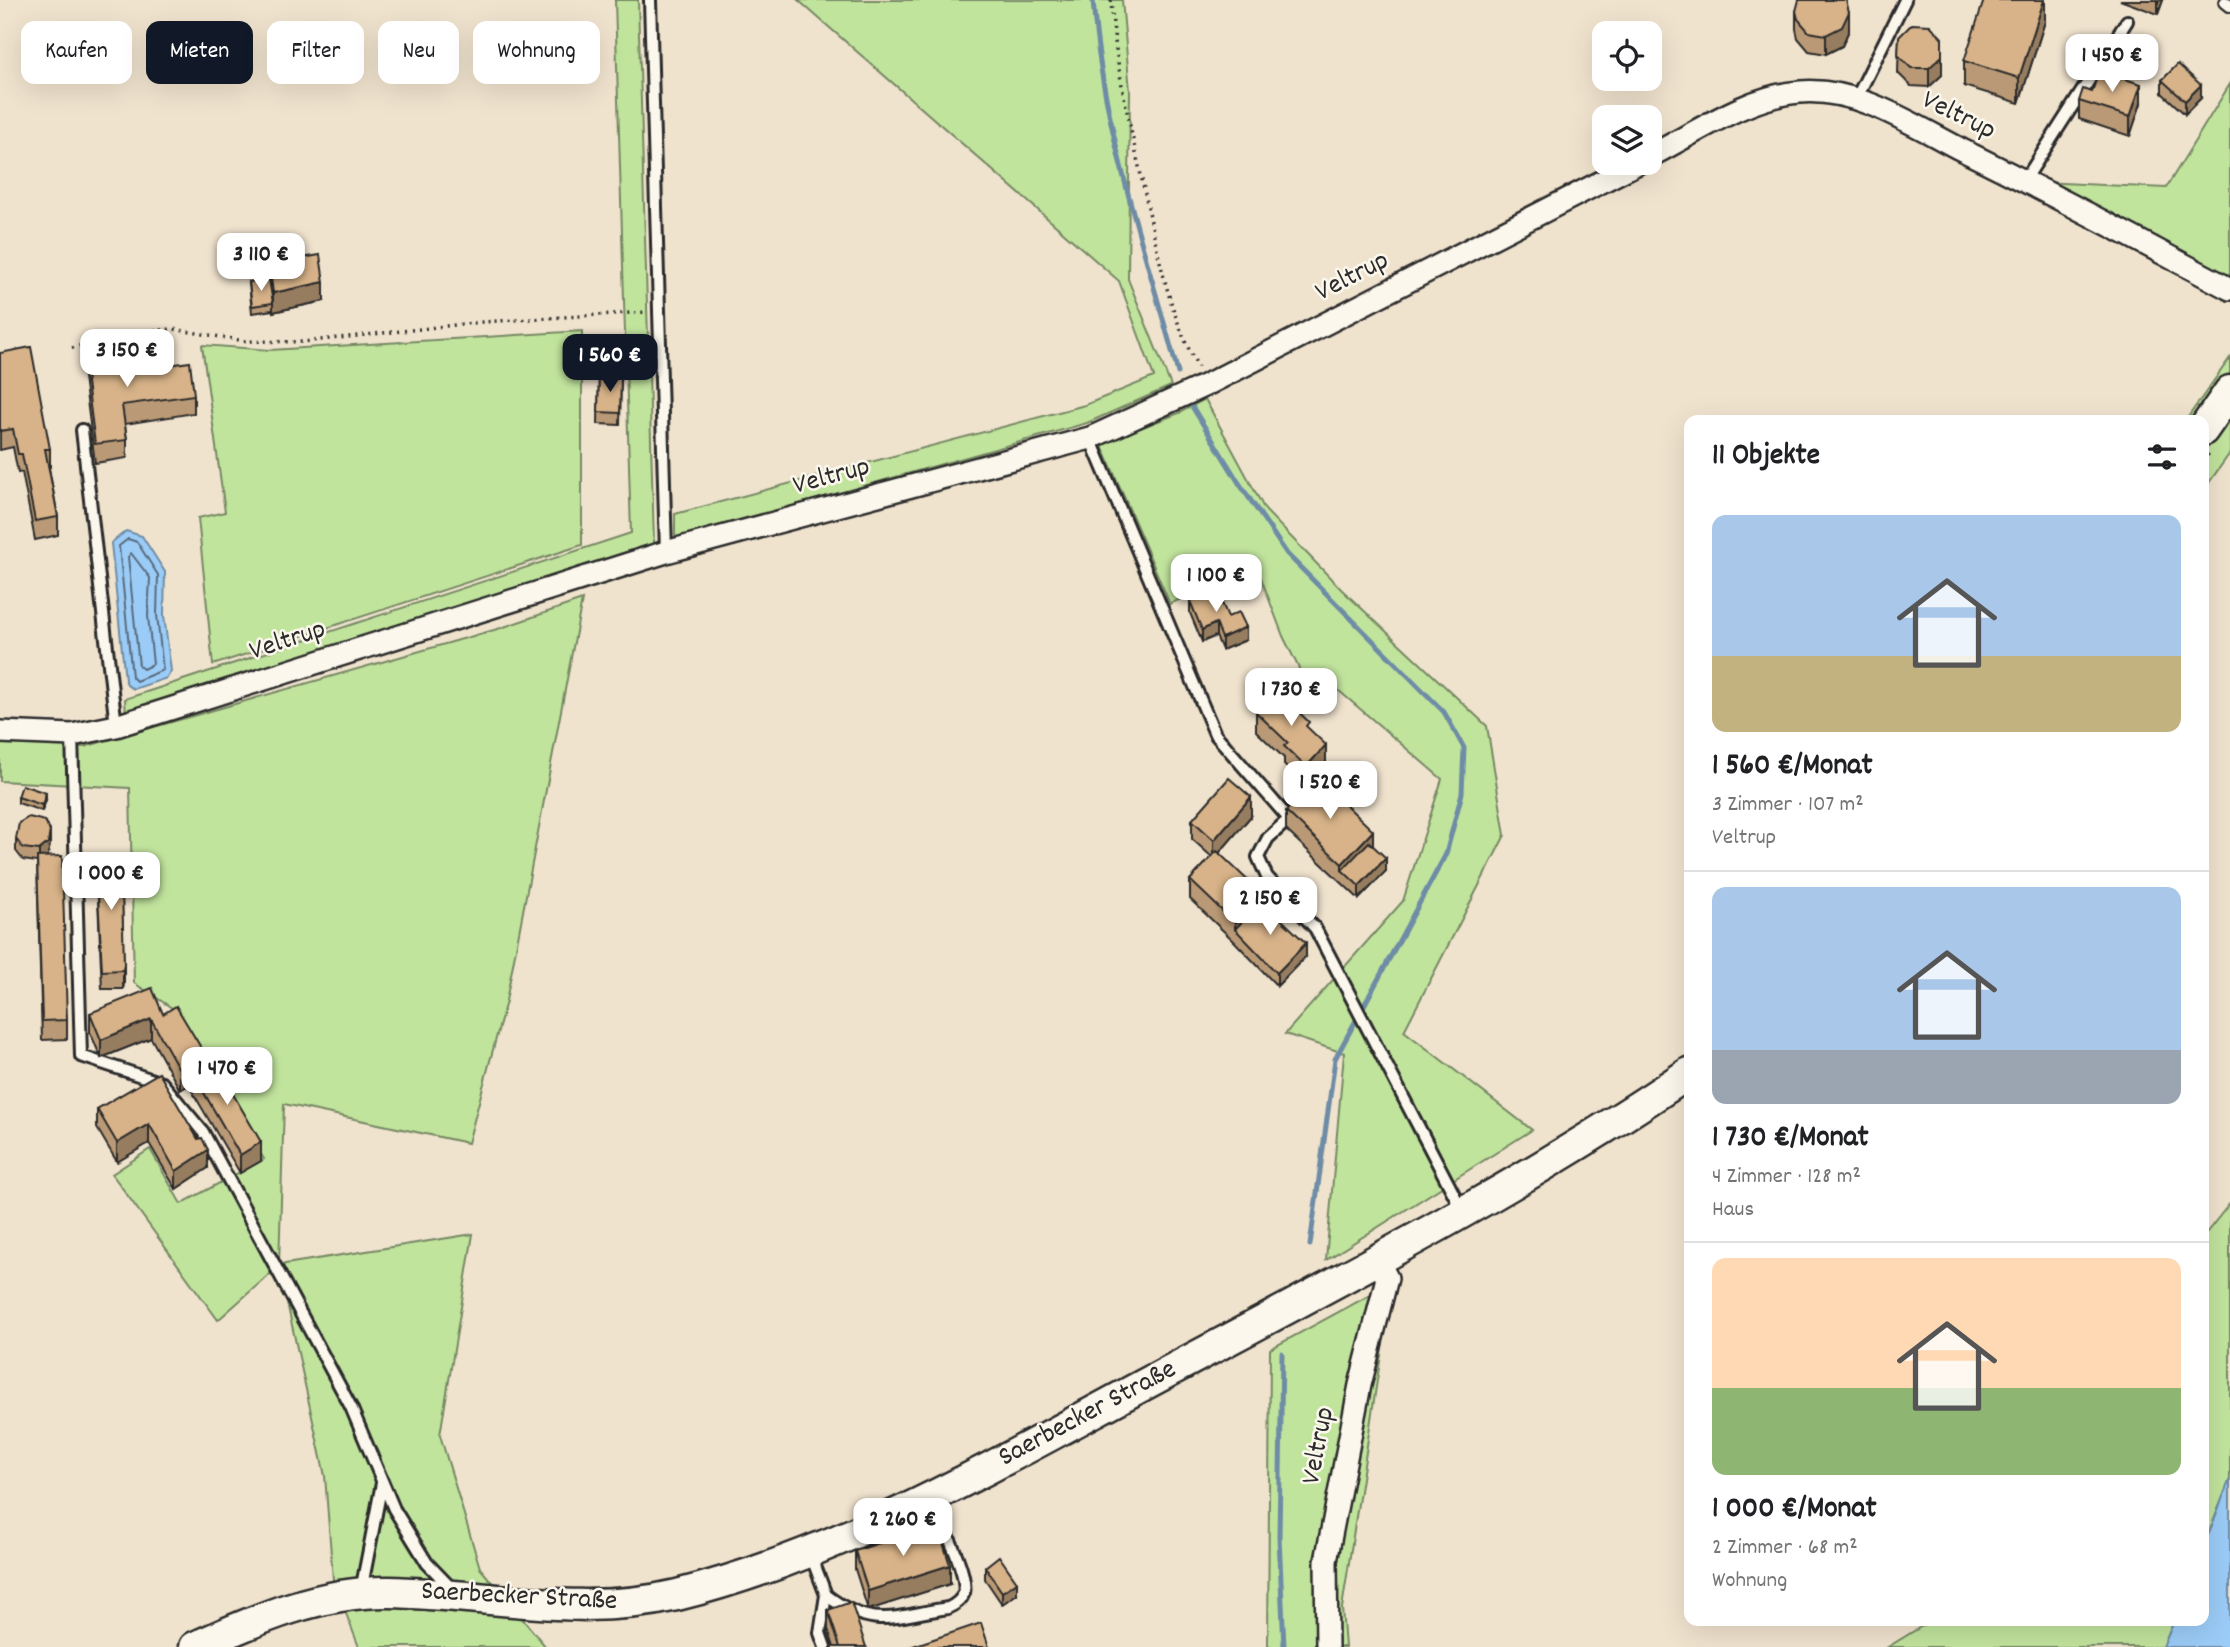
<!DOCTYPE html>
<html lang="de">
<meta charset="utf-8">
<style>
:root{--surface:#fff;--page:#f6f6f6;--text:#202124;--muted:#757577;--line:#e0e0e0;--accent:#111827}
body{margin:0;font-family:Dekko,sans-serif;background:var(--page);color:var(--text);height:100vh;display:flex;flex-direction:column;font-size:26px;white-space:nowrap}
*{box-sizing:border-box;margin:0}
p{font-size:23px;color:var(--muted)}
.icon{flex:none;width:38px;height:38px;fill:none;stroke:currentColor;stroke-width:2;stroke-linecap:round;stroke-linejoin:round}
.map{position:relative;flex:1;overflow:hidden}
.side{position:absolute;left:1684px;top:415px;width:525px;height:1211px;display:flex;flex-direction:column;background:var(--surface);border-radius:14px;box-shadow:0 7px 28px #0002}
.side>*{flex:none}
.top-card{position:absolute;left:21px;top:21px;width:665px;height:63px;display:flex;gap:14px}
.fabs{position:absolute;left:1592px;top:21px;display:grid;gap:14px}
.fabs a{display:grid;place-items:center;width:70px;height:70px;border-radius:14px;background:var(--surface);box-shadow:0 7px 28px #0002;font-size:35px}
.price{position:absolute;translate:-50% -60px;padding:0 16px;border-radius:14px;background:#fff;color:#222;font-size:23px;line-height:46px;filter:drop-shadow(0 2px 4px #0008)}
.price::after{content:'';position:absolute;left:50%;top:42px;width:21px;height:16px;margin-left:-10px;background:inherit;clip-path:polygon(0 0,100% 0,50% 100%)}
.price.current{background:var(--accent);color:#fff}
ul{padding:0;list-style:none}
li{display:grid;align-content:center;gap:14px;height:371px;padding:0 28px}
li+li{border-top:2px solid var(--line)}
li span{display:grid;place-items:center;height:217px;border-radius:14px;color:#555}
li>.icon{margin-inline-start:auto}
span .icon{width:126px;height:126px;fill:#fffc;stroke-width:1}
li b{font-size:30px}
h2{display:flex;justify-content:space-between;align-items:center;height:84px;padding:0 28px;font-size:30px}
.chip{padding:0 24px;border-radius:14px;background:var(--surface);box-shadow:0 7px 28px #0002;font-size:24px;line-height:63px}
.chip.current{background:var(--accent);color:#fff}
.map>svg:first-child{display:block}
.green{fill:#c1e49d;stroke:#768864;stroke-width:2}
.water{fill:#9bccf7;stroke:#6e8ca5;stroke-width:2}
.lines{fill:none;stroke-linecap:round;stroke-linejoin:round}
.shore{stroke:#586b7d;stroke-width:2}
.stream{stroke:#6e8ca5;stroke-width:5}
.lane-casing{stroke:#2b2b2b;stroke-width:16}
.street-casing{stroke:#2b2b2b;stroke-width:26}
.secondary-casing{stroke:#2b2b2b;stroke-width:35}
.path{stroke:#2b2b2b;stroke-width:3.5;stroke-dasharray:2 5;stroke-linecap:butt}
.lane{stroke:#fbf7ec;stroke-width:10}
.street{stroke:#fbf7ec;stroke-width:21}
.secondary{stroke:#fbf7ec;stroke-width:30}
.wall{fill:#ba9a76;stroke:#2b2b2b;stroke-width:2}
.shaded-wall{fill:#977d60;stroke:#2b2b2b;stroke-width:2}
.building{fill:#d8b389;stroke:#2b2b2b;stroke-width:2}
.labels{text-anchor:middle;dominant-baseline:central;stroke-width:5;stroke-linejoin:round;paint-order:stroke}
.street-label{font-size:28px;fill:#2b2b2b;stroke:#fbf7ec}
</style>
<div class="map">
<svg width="2230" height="1647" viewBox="0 0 2230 1647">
<rect width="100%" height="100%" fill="#f0e3ce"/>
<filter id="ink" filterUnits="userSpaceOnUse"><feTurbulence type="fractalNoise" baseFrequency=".0143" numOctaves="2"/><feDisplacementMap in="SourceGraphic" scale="14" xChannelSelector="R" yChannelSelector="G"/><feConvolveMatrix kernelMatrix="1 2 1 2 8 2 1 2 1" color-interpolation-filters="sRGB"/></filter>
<g filter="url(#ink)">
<g class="green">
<path d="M615,0h23l16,543 -528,172 -1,-16 506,-166z"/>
<path d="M798,0h324l8,91 -2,188 43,107 -84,37 -412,116v-25l410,-109 69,-28 -35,-96z"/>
<path d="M2230,84v204l-189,-106 125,6z"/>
<path d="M582,331v214l-369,120 -15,-147 27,-6 -23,-167 68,5z"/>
<path d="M2230,358v95l-27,38v-71h-17z"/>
<path d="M1205,399l60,111 76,79 146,137 18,109 -101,196 128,99 -206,130 18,-207 -59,-19 118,-133 39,-122 -104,-89 -21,15 -34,-69 -27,-71 -86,39 -69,-161 78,-30z"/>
<path d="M582,600l-76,401 -38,142 -184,-39 -5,161 194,-31 -33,201 40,133 66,79h-187l-26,-67 -8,-104 -46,-210 -61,54 -106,-146 38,-25 31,55 83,-45 -86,-147 -44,-29 -4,-195 -130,-7v-41l84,7 417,-119z"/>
<path d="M2230,1203v276l-27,69v-311z"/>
<path d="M1392,1283l-50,325 3,39h-77l2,-298z"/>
<path d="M1932,1620h242v1l-11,26h-275z"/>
</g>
<g class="water">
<path d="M126,531l16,5 23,36 -1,43 7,56 -4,7 -33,11 -6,-3 -3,-6 -14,-137z"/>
<path d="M2230,1479v168h-67l11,-26 29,-1v-72z"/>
</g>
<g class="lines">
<g class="shore">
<path d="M128,539l9,3 21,33 -1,40 6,55 -27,11 -4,-4 -13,-131z"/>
<path d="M131,553l19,25 -2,38 5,48 -10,5 -4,-3 -11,-109z"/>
</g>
<g class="stream">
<path d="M1093,0c9,127 52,250 85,373"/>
<path d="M1193,408l46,75 48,71 157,158 20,36 -2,45 -16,61 -111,205 -25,186"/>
<path d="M1282,1353l-3,184 5,110"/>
</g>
<defs>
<g id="lane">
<path d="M650,0l16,552"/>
<path d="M2225,2l5,4"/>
<path d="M1856,99l49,-99"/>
<path d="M2025,180l102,-159"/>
<path d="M82,430l34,296"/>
<path d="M1090,438l125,296 74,85 -21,19 -10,19 9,20 48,51 147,282"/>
<path d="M72,735l9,321 81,27 41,49 148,275 43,102 33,54 26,27"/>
<path d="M810,1553l16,42 -6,38 5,14"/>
<path d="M361,1591l21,-108"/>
<path d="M826,1595c47,36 69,21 122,13 7,-3 13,-7 16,-15 5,-20 -24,-73 -33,-93"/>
</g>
<g id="street">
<path d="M1650,156c46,-23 97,-60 150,-64 57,-5 113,33 162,58 91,44 179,92 268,139"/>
<path d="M0,732l72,3 44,-9 550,-174 424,-114 118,-54 430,-221"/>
<path d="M1327,1647l-1,-86 34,-176 27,-107 -9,-17"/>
</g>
<g id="secondary">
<path d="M2203,430l27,-39"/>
<path d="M195,1647c62,-28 125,-56 195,-55 96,2 192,26 287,3 172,-43 329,-137 485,-220 178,-95 359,-188 527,-302"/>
</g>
</defs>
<use href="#lane" class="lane-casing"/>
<use href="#street" class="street-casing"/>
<use href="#secondary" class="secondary-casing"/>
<g class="path">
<path d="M1111,0c4,64 19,126 33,189 13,59 24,124 54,178"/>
<path d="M72,348l57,-16 44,-3 72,12 58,1 179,-20 164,-10"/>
<path d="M2203,461l7,-9"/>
</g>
<use href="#lane" class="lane"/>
<use href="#street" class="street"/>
<use href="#secondary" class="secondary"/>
</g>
<g class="wall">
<path d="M2045,0v21l-26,82 -55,-17v-25z"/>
<path d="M2120,0h43l-5,14z"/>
<path d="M1796,11l53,19 -7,16 -16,8 -17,-3 -11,-13 -2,-9z"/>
<path d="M1899,37l43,38 -13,12 -18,-1 -13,-13z"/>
<path d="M2162,80l39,18 -16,16 -23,-21z"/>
<path d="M2092,92l49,11 -11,33 -51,-17v-18z"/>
<path d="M267,250l29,9 28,42 -51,11v-2l-21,3 -3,-31 19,-2 -1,-11z"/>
<path d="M83,351l43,20 68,24v18l-69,11 2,16v18l-32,5 -12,-94z"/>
<path d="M0,353l50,96v18l-1,1 9,49v18l-23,5 -13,-68 -4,1 -5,-26 -13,3z"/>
<path d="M599,375h22l-1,50 -22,-1z"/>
<path d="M1190,601l38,16 18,23 -24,10 -6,-14 -14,6 -12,-29z"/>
<path d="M1256,712l53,17 17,35 -20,21 -22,-20v-7l-28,-27z"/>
<path d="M18,797l28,3 -4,11 -24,-8z"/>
<path d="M1286,811l87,35 13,25 -27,28 -73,-69z"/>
<path d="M1251,816l-32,37 43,48 44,55 -29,30 -42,-44 -45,-43v-19l22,-23 -20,-18v-19z"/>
<path d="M16,839l34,5 -2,11 -2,2 21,163v19l-25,1 -5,-178 -14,-2 -7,-9z"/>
<path d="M96,855h25l3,127 -1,7h-21z"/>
<path d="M90,1013l73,1 43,50 55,97 -21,12 -48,-82v-8l-12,7 -29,-52 -50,20 -11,-26z"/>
<path d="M159,1073l49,95 -32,21 -27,-46 -32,19 -20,-34v-19z"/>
<path d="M855,1551l95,33 -82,26 -13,-41z"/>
<path d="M985,1567l32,27 -15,10 -17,-25z"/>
<path d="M828,1610l38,37h-32l-6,-18z"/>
</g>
<g class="shaded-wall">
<path d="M2044,0h1v21l-26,82v-25z"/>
<path d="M2158,0h5l-5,14z"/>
<path d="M1849,12v18l-7,16 -16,8v-19z"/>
<path d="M1942,38v37l-13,12v-19z"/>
<path d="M2141,84v19l-11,33v-19z"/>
<path d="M2201,85v13l-16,16v-13z"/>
<path d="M324,282v19l-51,11v-19z"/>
<path d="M1216,623v13l-14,6v-12z"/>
<path d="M1246,627v13l-24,10v-12z"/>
<path d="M1326,745v19l-20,21v-18z"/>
<path d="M46,793v7l-4,11v-6z"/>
<path d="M1251,797v19l-37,43v-19z"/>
<path d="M50,831v13l-2,11 -9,7v-12z"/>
<path d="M1373,831v19l-31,20v-6z"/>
<path d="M1386,858v13l-27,28v-13z"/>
<path d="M1262,894v19l-27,16v-6z"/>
<path d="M1306,943v13l-29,30v-13z"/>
<path d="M124,964v18l-1,7v-19z"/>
<path d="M151,1019v19l-50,20v-18z"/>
<path d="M206,1056v18l-14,-2v11l-12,7v-19z"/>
<path d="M149,1124v19l-32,19v-19z"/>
<path d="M261,1142v19l-21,12v-18z"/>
<path d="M208,1150v18l-32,21v-18z"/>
<path d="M950,1565v19l-82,26v-19z"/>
<path d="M1017,1582v12l-15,10v-12z"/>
</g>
<g class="building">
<path d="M1799,0h47l3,12 -7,15 -16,8 -17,-3 -11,-13 -2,-8z"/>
<path d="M1984,0h60l-25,78 -55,-17z"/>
<path d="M1912,24l18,1 12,13v18l-13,12h-18l-13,-13 1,-18z"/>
<path d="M2178,64l23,21 -16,16 -23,-21z"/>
<path d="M2099,71l42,13 -11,33 -51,-16 4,-12 9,3z"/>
<path d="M295,246l1,13 24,-4 4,27 -51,11 -6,-43z"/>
<path d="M269,279l4,24 -21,3 -3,-24z"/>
<path d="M123,346l3,25 64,-9 4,33 -72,10 5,35 -32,4 -12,-93z"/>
<path d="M31,347l19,102h-5l13,68 -23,4 -13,-67h-4l-5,-25 -13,2v-78z"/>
<path d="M599,375h22l-1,38 -22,-1z"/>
<path d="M1216,589l12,28 11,-5 7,15 -24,11 -6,-15 -14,7 -12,-29z"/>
<path d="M1276,690l33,32 -3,4 20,19 -20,22 -22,-21 4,-3 -32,-31z"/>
<path d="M1229,778l22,19 -37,43 -22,-20z"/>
<path d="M1318,778l55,53 -31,33 -56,-53z"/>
<path d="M22,785l24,8 -4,12 -24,-8z"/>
<path d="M29,817l16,4 5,10 -2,12 -9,7 -16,-2 -7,-9 3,-16z"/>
<path d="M1369,842l17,16 -27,28 -17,-16z"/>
<path d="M1217,851l45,43 -27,29 -45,-43z"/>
<path d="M96,855h25l3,109 -1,6 -21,1z"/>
<path d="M62,856l5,164 -25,1 -5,-164z"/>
<path d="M1262,901l44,42 -29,30 -42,-44z"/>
<path d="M152,988l11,26 13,-8 30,50 -26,15 -29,-52 -50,21 -11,-27z"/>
<path d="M213,1060l48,82 -21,13 -48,-83z"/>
<path d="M159,1073l39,66 4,-1 6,12 -32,21 -27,-47 -32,19 -20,-34z"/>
<path d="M937,1524l13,41 -82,26 -13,-40z"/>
<path d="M999,1556l18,26 -15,10 -17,-25z"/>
<path d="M851,1602l15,45h-26l-12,-37z"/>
<path d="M981,1623l8,24h-79z"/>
</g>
</g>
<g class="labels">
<g class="street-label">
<text transform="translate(1958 117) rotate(26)">Veltrup</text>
<text transform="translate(1353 278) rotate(-27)">Veltrup</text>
<text transform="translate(832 478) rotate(-15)">Veltrup</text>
<text transform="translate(288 642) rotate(-18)">Veltrup</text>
<text transform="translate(1088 1415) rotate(-28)">Saerbecker Straße</text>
<text transform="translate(1320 1446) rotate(-79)">Veltrup</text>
<text transform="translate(519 1598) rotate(3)">Saerbecker Straße</text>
</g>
</g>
</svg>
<div class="fabs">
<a><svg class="icon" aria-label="locate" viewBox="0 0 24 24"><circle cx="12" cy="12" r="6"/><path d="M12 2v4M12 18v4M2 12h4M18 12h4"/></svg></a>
<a><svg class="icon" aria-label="layers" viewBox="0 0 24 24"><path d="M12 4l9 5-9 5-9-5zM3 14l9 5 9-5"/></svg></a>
</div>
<b class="price" style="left:2112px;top:94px">1 450 €</b>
<b class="price" style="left:261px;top:293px">3 110 €</b>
<b class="price" style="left:127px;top:389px">3 150 €</b>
<b class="price current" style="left:610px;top:394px">1 560 €</b>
<b class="price" style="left:1216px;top:614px">1 100 €</b>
<b class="price" style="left:1291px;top:728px">1 730 €</b>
<b class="price" style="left:1330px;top:821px">1 520 €</b>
<b class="price" style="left:111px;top:912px">1 000 €</b>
<b class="price" style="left:1270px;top:937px">2 150 €</b>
<b class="price" style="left:227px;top:1107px">1 470 €</b>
<b class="price" style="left:903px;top:1558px">2 260 €</b>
<div class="top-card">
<a class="chip">Kaufen</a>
<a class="chip current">Mieten</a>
<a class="chip">Filter</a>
<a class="chip">Neu</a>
<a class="chip">Wohnung</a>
</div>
<section class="side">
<h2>11 Objekte<svg class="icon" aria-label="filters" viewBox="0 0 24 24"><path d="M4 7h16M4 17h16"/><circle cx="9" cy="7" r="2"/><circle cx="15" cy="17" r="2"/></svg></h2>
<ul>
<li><span style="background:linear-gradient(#a9c7e8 65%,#c2b280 0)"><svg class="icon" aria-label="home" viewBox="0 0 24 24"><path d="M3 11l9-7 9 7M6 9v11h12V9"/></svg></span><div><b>1 560 €/Monat</b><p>3 Zimmer · 107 m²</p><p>Veltrup</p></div></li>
<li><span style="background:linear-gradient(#a9c7e8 75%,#9aa5b1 0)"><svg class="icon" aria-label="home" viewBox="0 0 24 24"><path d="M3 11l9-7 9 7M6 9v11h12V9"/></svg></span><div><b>1 730 €/Monat</b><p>4 Zimmer · 128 m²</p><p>Haus</p></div></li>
<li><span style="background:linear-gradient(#ffd9b3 60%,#8fb573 0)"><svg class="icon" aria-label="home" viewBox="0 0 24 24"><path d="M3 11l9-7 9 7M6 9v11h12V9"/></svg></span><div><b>1 000 €/Monat</b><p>2 Zimmer · 68 m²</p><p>Wohnung</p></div></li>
</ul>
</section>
</div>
